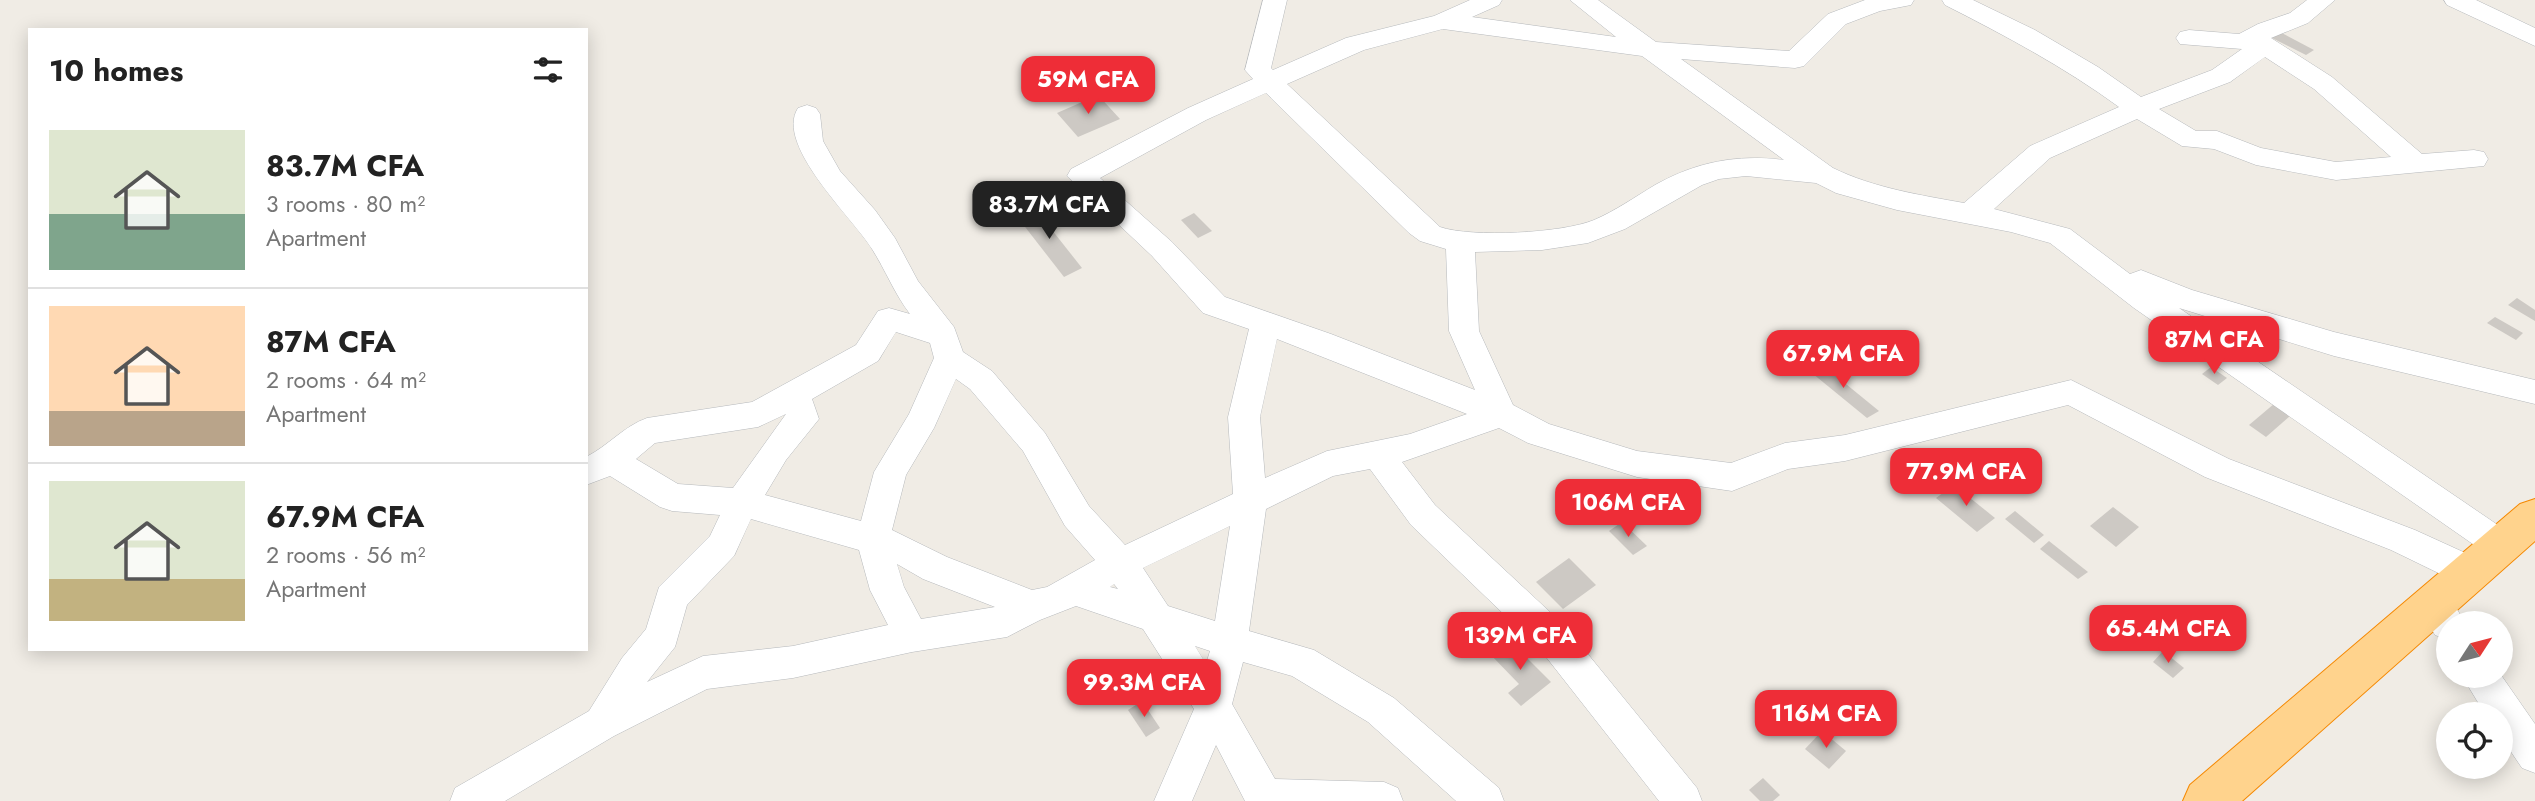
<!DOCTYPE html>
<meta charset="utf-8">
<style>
:root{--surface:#fff;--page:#f2f2f2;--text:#222;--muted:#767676;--line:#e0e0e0;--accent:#ee2d37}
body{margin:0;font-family:Jost,sans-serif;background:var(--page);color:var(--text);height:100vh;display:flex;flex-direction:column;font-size:26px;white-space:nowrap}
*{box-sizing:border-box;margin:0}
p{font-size:23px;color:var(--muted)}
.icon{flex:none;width:38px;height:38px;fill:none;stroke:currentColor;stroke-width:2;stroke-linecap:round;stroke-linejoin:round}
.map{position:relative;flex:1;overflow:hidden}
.sheet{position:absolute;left:28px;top:28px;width:560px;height:623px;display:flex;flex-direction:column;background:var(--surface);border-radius:0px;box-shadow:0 4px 18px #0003}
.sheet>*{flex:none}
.needle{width:46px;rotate:54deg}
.tools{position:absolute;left:2436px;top:611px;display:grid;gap:14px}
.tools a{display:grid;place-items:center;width:77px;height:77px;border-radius:50%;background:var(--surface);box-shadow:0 4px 18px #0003;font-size:35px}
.price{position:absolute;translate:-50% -60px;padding:0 16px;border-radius:14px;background:var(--accent);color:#fff;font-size:23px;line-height:46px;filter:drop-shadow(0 2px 4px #0008)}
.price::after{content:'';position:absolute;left:50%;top:42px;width:21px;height:16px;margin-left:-10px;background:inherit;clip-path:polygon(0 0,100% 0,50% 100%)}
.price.active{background:#222;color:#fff}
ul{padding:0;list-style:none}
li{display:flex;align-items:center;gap:21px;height:175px;padding:0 21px}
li+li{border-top:2px solid var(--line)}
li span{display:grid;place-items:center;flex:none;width:196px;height:140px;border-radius:0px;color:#555}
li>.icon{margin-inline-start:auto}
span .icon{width:84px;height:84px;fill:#fffc;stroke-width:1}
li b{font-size:30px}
h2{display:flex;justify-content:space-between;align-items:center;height:84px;padding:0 21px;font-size:30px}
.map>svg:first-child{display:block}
.building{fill:#cdc9c4}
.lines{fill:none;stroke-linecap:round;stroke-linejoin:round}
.minor-casing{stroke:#b6b9bc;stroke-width:1}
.highway-casing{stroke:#f58800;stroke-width:2}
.minor{fill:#fff;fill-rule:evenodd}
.highway{fill:#ffd38d;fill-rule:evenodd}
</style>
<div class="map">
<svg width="2535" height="801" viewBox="0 0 2535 801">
<rect width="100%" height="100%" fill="#f0ece5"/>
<g class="building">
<path d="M2278,31l36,19 -8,5 -36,-18z"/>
<path d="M1098,95l22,24 -42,18 -21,-24z"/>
<path d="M1033,206l49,62 -18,9 -49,-63z"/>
<path d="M1194,213l18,18 -14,7 -17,-18z"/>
<path d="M2517,298l18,12v11l-27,-16z"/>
<path d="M2495,317l28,16 -7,7 -29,-17z"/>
<path d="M1819,362l60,49 -12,7 -60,-49z"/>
<path d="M2211,367l16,11 -9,7 -16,-11z"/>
<path d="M2281,398l17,11 -32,28 -17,-12z"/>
<path d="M1954,485l41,33 -18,14 -41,-34z"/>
<path d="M2113,507l26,20 -23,20 -26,-21z"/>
<path d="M2015,511l29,24 -10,8 -29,-24z"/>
<path d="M1622,522l25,24 -14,9 -24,-24z"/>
<path d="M2049,541l39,31 -10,7 -38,-30z"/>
<path d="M1569,558l27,27 -33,24 -27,-27z"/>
<path d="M1507,638l44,44 -30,24 -13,-13 11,-9 -31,-32z"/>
<path d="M2163,651l21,17 -11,10 -20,-16z"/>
<path d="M1142,701l18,27 -14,9 -18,-27z"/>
<path d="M1822,731l24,20 -17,18 -24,-20z"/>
<path d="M1763,778l17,17 -7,6h-13l-11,-11z"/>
</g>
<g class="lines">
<defs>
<g id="minor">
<path d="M1263,0h24l-16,68 2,2 73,-32 88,-22 36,-16h32l-3,5 -27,12 144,20 -46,-37h28l58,42 133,9 39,-37 37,-14h49l-3,5 -31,6 -34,13 -42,42 -9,2 -114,-9 152,109c41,20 87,27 131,35l66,-57 89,-39c-55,-40 -113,-71 -174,-102l-3,-5h31l62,30 63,37 43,30 71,-27 30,-21 -62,-5 -4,-6 4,-6 9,-2 50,4 19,-10 32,-11 17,-13h28l-27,23 -37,15 61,39 90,77 52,-4 10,2 4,7 -4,7 -148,14 -80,-15 -42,-16 -32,-3 -45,-27 -87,39 -56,51 76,20 60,45 11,-4 51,20 142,42 201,48v24l-201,-48 -155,-48 335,228 5,10 -5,10 -12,5 -12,-5 -356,-248 -84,-65 -39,-11 -114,-22 -61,-17 -20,-10 -70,-7 -27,3 -17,6 -77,44 -37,14 -46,7 -67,2 4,79 34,74 36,19 88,27 94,12 54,-20 60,-8 226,-55 158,79 186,71 68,31 5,11 -5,11 -12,4 -12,-4 -68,-33 -186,-73 -137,-72 -223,56 -57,8 -56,22 -95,-14 -109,-34 -29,-15 -97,34 33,43 130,121 132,162 5,13h-43l-120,-153 -128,-123 -41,-56 -37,7 -67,33 -17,122 65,19 80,48 105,90 5,13h-48l-88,-79 -76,-46 -49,-14 -11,42 43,75 109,3 14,6 5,13h-158l-29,-56 -24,56h-38l40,-92 -51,-80 -67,-23 -36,14 -33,17 -95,15 -119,26 -86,11 -93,47 -109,65h-55l5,-13 134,-77 33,-53 24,-29 13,-42 51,-51 10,-21 -48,-4 -12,-4 -50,-31 -24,9v-28c22,-11 38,-31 61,-39l105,-16 104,-57 22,-34 11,-3 21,6c-16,-21 -24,-43 -38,-65 -18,-30 -98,-104 -74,-141l9,-3 9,3 4,6 3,27 17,30 35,39 20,28 23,43 36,46 9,25 29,19 53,62 44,73 36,39 108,-51 -5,-77 21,-88 -46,-16 -51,-57 -85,-80 4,-7 117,-61 65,-29 -8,-9zM1443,29l199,27 142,104c-47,-6 -88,2 -129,25 -20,12 -40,26 -61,35 -31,13 -122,18 -154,7l-153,-143 77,-34zM2265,57l49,32 77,68 -55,5 -75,-14 -44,-17h-21l-37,-22 71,-27zM1266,93l143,140 11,8 26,8 3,82 26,59 -144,-56 -106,-37 -53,-55 -72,-64 106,-58zM896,332l34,11 4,15 -25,56 -35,58 -13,49 -96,-26 21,-35 33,-41 -7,-20 66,-38zM1277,339l190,75 -57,20 -83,17 -62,27 -5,-61zM956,379l14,10 53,62 42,75 30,34 -48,27 -15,3 -85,-33 -55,-27 14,-55 28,-47zM786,414l-53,74 -55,-4 -42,-25 19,-16 103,-16zM751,519l108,31 11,40 18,35 -95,21 -90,10 -56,26 28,-35 12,-42 47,-49zM1230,526l-15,95 -47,-15 -25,-38zM897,564l26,15 72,28 -74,12 -17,-32zM1114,584l4,5 -8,-2zM1195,646l15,5 -4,13z"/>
<path d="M2444,0h32l59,28v18l-88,-41z"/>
<path d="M2435,588l12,4 18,31h-17v17l-13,-5 -18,-32 6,-11z"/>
<path d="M2501,675l34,49v49l-13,-5 -21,-31v-23h-16l-23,-38z"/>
</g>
<path id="highway" d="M2535,499v42l-293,260h-59l7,-16 330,-281z"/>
</defs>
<use href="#minor" class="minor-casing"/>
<use href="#highway" class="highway-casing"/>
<use href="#minor" class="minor"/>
<use href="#highway" class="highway"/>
</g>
</svg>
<div class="tools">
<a><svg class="needle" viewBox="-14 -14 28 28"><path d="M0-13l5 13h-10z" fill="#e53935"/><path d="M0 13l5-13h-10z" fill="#767676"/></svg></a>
<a><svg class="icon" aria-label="locate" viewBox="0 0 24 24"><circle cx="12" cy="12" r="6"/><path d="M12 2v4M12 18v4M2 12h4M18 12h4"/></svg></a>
</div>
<b class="price" style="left:1088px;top:116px">59M CFA</b>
<b class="price active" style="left:1049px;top:241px">83.7M CFA</b>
<b class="price" style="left:2214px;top:376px">87M CFA</b>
<b class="price" style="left:1843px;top:390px">67.9M CFA</b>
<b class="price" style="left:1966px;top:508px">77.9M CFA</b>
<b class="price" style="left:1628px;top:539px">106M CFA</b>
<b class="price" style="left:2168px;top:665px">65.4M CFA</b>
<b class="price" style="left:1520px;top:672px">139M CFA</b>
<b class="price" style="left:1144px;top:719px">99.3M CFA</b>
<b class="price" style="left:1826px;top:750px">116M CFA</b>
<section class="sheet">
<h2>10 homes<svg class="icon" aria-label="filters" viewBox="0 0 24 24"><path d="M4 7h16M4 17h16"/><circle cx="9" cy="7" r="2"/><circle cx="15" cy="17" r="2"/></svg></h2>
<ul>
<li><span style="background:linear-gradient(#dfe7d0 60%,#7fa58c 0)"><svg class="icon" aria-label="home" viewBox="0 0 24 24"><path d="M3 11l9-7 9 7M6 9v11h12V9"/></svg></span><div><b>83.7M CFA</b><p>3 rooms · 80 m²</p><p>Apartment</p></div></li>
<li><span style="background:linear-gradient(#ffd9b3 75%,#b9a48a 0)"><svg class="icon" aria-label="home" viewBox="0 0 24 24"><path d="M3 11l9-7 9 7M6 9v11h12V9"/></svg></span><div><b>87M CFA</b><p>2 rooms · 64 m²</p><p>Apartment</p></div></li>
<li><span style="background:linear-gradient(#dfe7d0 70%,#c2b280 0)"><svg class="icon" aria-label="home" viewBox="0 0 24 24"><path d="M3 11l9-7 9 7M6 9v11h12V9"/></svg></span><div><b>67.9M CFA</b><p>2 rooms · 56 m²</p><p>Apartment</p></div></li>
</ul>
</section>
</div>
